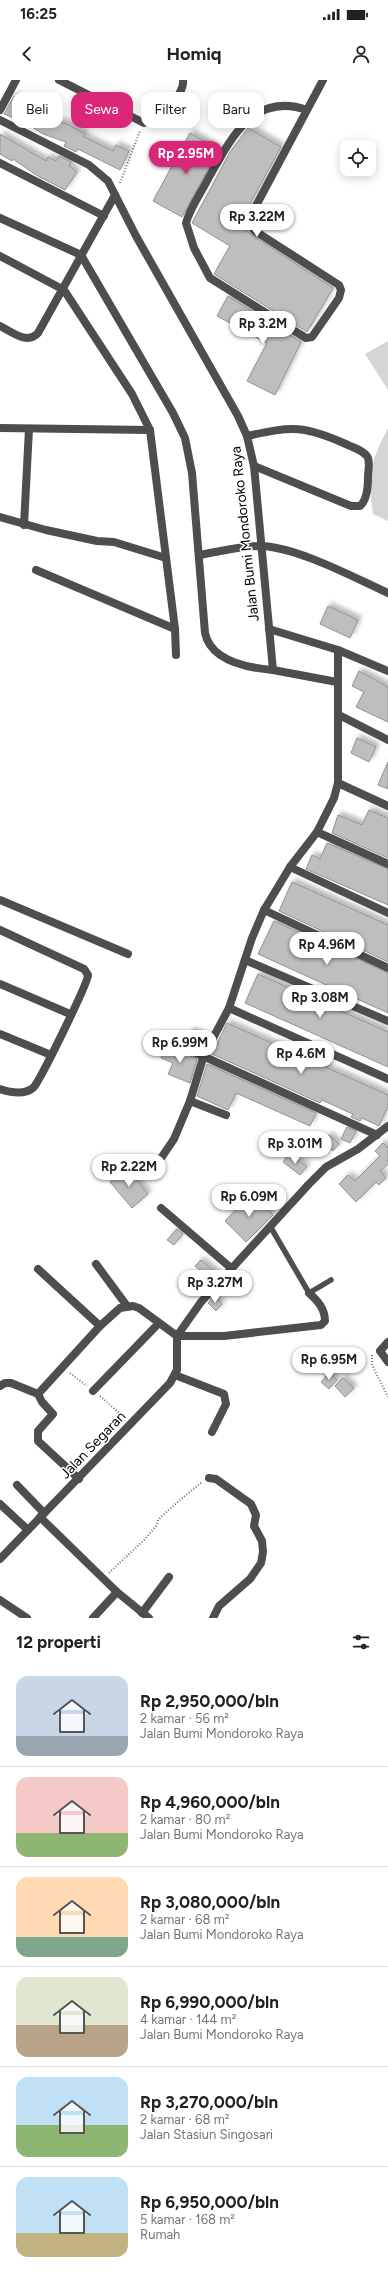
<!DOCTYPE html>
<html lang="id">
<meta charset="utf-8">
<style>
:root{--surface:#fff;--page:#f2f2f2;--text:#202124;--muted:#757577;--line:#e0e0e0;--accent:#db2777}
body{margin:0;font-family:Figtree,sans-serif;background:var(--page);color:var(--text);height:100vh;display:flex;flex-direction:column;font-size:15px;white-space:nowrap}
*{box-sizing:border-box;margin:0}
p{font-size:13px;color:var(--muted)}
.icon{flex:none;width:22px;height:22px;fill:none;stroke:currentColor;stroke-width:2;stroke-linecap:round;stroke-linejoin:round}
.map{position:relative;height:1538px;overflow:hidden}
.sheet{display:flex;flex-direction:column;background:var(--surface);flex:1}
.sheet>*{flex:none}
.banner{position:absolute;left:12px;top:12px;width:364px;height:36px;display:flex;gap:8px}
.buttons{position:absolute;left:340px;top:60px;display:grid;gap:8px}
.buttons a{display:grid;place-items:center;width:36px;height:36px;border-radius:8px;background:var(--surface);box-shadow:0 2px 10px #0003;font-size:20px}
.price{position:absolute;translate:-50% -34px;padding:0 9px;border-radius:14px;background:#fff;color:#222;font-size:13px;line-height:26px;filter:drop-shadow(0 1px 2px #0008)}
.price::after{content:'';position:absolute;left:50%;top:24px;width:12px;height:9px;margin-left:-6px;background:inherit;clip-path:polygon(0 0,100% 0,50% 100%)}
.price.selected{background:var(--accent);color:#fff}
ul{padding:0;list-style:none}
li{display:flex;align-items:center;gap:12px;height:100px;padding:0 16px}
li+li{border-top:1px solid var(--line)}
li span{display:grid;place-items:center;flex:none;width:112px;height:80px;border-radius:12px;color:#555}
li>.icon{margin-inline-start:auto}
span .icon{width:48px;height:48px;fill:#fffc;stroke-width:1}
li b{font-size:17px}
h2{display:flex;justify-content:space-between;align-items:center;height:48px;padding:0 16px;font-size:17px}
.tag{padding:0 14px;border-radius:12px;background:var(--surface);box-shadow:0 2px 10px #0003;font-size:14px;line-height:36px}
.tag.selected{background:var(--accent);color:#fff}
.status{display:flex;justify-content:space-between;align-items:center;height:28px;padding:0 20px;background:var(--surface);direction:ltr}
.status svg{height:11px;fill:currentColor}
header{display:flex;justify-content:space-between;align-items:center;height:52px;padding:0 16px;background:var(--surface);font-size:18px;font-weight:700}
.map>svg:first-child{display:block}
.green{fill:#d5d5d5}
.building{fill:#bebebe;stroke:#929292;filter:url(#shadow)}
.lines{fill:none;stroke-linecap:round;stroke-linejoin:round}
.path{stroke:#707070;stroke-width:2;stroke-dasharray:1 2;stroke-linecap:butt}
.service{stroke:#4e4e4e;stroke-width:5.5}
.minor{stroke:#4e4e4e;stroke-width:8}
.tertiary{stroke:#4e4e4e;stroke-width:8}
.labels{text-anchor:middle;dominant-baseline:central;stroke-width:3;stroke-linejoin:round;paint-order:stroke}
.street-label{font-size:14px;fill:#000;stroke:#fff}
</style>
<div class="status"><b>16:25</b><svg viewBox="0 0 49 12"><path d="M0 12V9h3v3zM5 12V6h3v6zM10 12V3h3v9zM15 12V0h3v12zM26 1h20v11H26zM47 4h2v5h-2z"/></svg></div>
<header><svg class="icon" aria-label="back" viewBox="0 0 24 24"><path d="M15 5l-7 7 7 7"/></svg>Homiq<svg class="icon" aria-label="person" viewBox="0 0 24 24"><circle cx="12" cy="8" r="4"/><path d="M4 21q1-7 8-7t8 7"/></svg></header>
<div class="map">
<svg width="388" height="1538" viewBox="0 0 388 1538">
<defs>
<filter id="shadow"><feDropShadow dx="3.5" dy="-3.5" stdDeviation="2" flood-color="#0004"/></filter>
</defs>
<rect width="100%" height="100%" fill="#fff"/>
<g class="green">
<path d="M388,261v49l-23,-36z"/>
<path d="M388,348v93l-15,-7c-6,-39 -3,-51 15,-86z"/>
</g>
<g class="building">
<path d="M14,16l42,27 1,-2 12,4 16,9 -1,3 29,14 3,-6 13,6 -9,19 -42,-21 -2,3 -12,-6 2,-4 -23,-8 -19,-12 -20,-8z"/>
<path d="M248,48l33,19 -43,79 95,62 -26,44 -93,-58 16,-28 -38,-23 38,-71z"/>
<path d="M190,53l29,16 -37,68 -29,-16z"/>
<path d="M0,54l46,27 2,-4 8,4 3,-5 12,6 -2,4 8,6 -12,18 -29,-15 -23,-16 -1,2 -12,-7z"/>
<path d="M228,216l73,46 -26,53 -28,-14 20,-38 -50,-27z"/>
<path d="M328,526l30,14 -8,18 -30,-14z"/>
<path d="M359,591l29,16v35l-32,-15 8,-15 -12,-6z"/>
<path d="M357,658l19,9 -7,15 -18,-9z"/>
<path d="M388,682v27l-10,-4z"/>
<path d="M369,730l19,8v40l-56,-25 6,-18 24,10z"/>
<path d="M327,763l61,26v36l-82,-36 6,-14 8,4z"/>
<path d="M292,802l96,43v37l-109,-51z"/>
<path d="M274,841l114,52v40l-130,-59z"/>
<path d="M258,894l130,58v35l-143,-64z"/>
<path d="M227,943l161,72v11l-9,20 -17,-8 -2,3 -9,-4 2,-3 -5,-2 -26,-12 -2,3 -108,-49z"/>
<path d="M191,951l9,4 -5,11 -9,-4z"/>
<path d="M167,965l30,14 -7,24 -22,-9 5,-11 -12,-5z"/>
<path d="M207,984l109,49 -6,13 -74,-33 -8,17 -31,-14z"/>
<path d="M347,1047l9,4 -6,12 -9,-4z"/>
<path d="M329,1055l10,9 -6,7 -11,-8z"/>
<path d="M383,1063l5,5v16l-8,7 6,7 -7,7 -3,-3 -20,20 -17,-18 9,-9 7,6 25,-25 -5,-5z"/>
<path d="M289,1074l18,13 -7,8 -17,-13z"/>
<path d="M127,1088l21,26 -16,14 -22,-26z"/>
<path d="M251,1114l22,21 -27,27 -21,-21z"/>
<path d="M177,1149l6,5 -9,11 -7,-5z"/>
<path d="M201,1180l15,13 -6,6 -15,-13z"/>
<path d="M184,1199l11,10 -6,6 -11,-10z"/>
<path d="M214,1216l8,8 -6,7 -8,-8z"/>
<path d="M329,1293l8,7 -8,9 -8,-7z"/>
<path d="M343,1298l11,10 -9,9 -10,-11z"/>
</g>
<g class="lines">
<g class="path">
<path d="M120,103l20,-52"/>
<path d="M372,1275v10l16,32"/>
<path d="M70,1293l17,13"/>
<path d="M100,1316l25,22"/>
<path d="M109,1493l35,-33 13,-15 1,-5 16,-15 28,-23"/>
</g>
<path class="service" d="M270,1146l39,67 22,-13"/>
<g class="minor">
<path d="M59,0l85,43c14,-4 41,-28 39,-43"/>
<path d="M0,30l16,-30"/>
<path d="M307,30c-54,-19 -77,30 -99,69 -7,14 -18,29 -22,44l8,25 16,30 96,60 6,-1 27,-39 2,-8 -2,-5 -84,-54 -5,-7v-7l73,-137"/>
<path d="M0,83l104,53"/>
<path d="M0,138l81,37 92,158 12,25 7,35 13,160c6,29 44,35 68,37"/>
<path d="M0,176l64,34 68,104 18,36 25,199 1,26"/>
<path d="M0,246c12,6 27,19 38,7l77,-138"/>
<path d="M0,348l150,2"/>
<path d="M247,356c46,-10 57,-11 101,9 6,3 17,6 20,13 2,6 0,13 0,19 0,9 -1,23 -8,29h-9l-97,-40"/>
<path d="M0,437l46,13 51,11 17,1 52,16"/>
<path d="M24,445l5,-96"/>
<path d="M199,475c19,-3 45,-10 64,-9 38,3 90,31 125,47"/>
<path d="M36,490l139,59"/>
<path d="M338,570l50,21"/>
<path d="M339,635l49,25"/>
<path d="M338,703l50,23"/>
<path d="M317,752l71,32"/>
<path d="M290,787l98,46"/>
<path d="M0,820l128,54"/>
<path d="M264,830l124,58"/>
<path d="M0,850l84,39 4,6c0,8 -49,108 -55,113 -9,7 -24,4 -33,1"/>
<path d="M245,880l143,61"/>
<path d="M0,904l70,30"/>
<path d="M0,954l51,21"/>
<path d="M172,962l205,93"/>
<path d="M190,1021l36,14"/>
<path d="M151,1093l23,-34 16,-38 14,-46 25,-47"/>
<path d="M161,1128l70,60"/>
<path d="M96,1184l31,42"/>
<path d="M38,1189l62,57"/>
<path d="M177,1256l24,-34 108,-118 17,-17 32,-18 30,-23"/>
<path d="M388,1262l-8,9 8,11"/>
<path d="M175,1295l49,19 2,10 -14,28"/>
<path d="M0,1306l5,-3h6l27,11 4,8 11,12 -15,17v10l41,38"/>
<path d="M93,1311l66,-68"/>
<path d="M38,1314l62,-68 20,-18 13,-2 6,2 38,28h47l97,-11 4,-4c0,-12 -7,-20 -16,-28"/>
<path d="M209,1398l7,1 35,25 5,11 -2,11 8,15 1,11 -2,11 -11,16 -31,27 -6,12"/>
<path d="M17,1405l27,28"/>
<path d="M0,1424l28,26"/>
<path d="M40,1437l77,75 32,26"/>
<path d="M0,1479l170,-176 7,-13v-34"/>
<path d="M0,1520l27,18"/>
<path d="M142,1533l27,-36"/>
<path d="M93,1538l24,-26"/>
</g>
<g class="tertiary">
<path d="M0,40l89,45 19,16 28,55 102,180 9,20 7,30 19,204 64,12"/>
<path d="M269,549l69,21v133l-4,15 -17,34 -27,35 -26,43 -12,28 -23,70 159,71"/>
</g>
</g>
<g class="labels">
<g class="street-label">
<text transform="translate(245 454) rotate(-96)">Jalan Bumi Mondoroko Raya</text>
<text transform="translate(93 1365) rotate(-46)">Jalan Segaran</text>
</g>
</g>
</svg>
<div class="buttons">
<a><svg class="icon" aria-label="locate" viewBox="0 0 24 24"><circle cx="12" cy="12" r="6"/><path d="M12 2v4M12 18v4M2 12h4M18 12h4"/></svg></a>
</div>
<b class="price selected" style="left:186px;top:95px">Rp 2.95M</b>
<b class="price" style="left:257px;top:158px">Rp 3.22M</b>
<b class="price" style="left:263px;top:265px">Rp 3.2M</b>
<b class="price" style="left:327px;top:886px">Rp 4.96M</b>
<b class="price" style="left:320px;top:939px">Rp 3.08M</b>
<b class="price" style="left:180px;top:984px">Rp 6.99M</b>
<b class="price" style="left:301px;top:995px">Rp 4.6M</b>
<b class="price" style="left:295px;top:1085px">Rp 3.01M</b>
<b class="price" style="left:129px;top:1108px">Rp 2.22M</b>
<b class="price" style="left:249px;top:1138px">Rp 6.09M</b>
<b class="price" style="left:215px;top:1224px">Rp 3.27M</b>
<b class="price" style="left:329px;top:1301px">Rp 6.95M</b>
<div class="banner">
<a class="tag">Beli</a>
<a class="tag selected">Sewa</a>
<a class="tag">Filter</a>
<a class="tag">Baru</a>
</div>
</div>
<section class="sheet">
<h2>12 properti<svg class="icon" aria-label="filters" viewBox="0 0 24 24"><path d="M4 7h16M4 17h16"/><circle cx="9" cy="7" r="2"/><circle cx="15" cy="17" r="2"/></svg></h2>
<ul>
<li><span style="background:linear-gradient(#c9d6e8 75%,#9aa5b1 0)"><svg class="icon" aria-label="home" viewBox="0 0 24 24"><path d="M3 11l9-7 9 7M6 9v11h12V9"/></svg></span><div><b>Rp 2,950,000/bln</b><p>2 kamar · 56 m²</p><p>Jalan Bumi Mondoroko Raya</p></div></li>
<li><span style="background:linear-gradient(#f6c9c9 70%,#8fb573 0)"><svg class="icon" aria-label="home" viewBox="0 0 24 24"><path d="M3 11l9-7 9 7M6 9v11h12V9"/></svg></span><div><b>Rp 4,960,000/bln</b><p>2 kamar · 80 m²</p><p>Jalan Bumi Mondoroko Raya</p></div></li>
<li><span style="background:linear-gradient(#ffd9b3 75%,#7fa58c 0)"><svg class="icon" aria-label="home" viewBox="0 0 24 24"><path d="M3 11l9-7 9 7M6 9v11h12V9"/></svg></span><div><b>Rp 3,080,000/bln</b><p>2 kamar · 68 m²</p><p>Jalan Bumi Mondoroko Raya</p></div></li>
<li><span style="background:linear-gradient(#dfe7d0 60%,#b9a48a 0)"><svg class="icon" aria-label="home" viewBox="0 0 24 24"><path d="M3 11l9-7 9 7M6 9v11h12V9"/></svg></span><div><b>Rp 6,990,000/bln</b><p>4 kamar · 144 m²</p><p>Jalan Bumi Mondoroko Raya</p></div></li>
<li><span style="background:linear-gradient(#bfe0f5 60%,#8fb573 0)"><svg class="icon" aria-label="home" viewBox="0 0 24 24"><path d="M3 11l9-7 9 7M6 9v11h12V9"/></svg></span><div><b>Rp 3,270,000/bln</b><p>2 kamar · 68 m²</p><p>Jalan Stasiun Singosari</p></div></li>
<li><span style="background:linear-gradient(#bfe0f5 70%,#c2b280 0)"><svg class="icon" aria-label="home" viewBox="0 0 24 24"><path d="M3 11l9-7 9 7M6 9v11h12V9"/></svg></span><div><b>Rp 6,950,000/bln</b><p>5 kamar · 168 m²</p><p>Rumah</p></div></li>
</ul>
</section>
